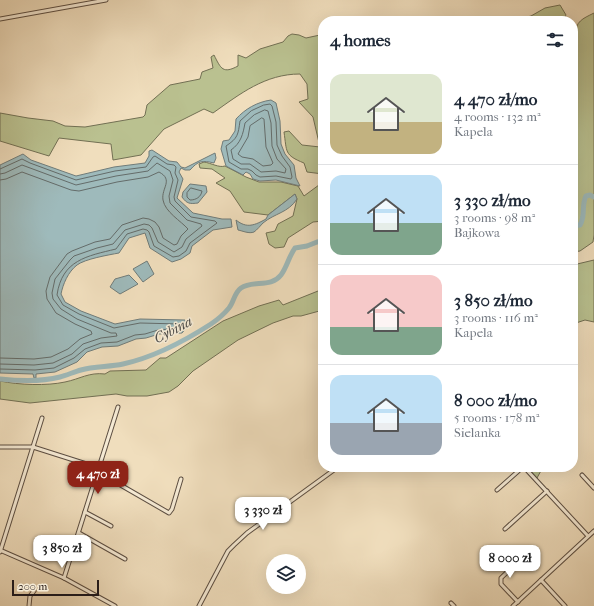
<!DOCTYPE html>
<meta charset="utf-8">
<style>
:root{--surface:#fff;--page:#f6f6f7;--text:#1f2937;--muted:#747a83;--line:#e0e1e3;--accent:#8f2418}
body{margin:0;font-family:"IM FELL French Canon",serif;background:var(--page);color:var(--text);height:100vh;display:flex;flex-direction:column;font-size:15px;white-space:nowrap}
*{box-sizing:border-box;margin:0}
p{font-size:13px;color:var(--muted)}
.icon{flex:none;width:22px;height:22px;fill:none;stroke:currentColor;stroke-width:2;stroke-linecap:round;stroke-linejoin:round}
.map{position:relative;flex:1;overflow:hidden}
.drawer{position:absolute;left:318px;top:16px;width:260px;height:456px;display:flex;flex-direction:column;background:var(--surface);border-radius:16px;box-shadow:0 4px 16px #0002}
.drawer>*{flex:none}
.fabs{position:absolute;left:266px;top:554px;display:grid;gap:8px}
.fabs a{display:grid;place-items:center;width:40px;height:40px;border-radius:50%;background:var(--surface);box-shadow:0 4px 16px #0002;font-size:20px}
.scale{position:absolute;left:12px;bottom:10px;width:87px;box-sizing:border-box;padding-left:4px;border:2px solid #2b1e19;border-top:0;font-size:11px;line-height:14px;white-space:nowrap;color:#2b1e19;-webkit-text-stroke:3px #f5ead4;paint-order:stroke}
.price{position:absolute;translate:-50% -34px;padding:0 9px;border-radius:8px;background:#fff;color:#222;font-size:13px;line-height:26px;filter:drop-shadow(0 1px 2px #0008)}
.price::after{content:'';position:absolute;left:50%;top:24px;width:12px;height:9px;margin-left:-6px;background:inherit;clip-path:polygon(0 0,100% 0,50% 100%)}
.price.active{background:var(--accent);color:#fff}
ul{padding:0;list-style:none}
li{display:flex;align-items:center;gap:12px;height:100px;padding:0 12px}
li+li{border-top:1px solid var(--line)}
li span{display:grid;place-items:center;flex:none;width:112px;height:80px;border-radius:12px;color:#555}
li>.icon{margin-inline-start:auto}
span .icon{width:48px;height:48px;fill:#fffc;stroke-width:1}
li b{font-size:17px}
h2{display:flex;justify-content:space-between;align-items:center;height:48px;padding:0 12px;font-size:17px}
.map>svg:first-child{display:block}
.green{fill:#bac190;stroke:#727054}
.water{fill:#9ebabb;stroke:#707c7a}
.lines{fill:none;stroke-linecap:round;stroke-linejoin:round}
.shore{stroke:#646c6a;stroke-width:1}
.river{stroke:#9ebabb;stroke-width:5}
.minor-casing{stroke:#5c4e42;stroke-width:5}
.minor{stroke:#f5ead4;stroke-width:3}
.labels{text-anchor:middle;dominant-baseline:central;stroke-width:3;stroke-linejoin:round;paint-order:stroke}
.water-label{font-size:14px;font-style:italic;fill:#4e4d4a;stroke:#f5ead4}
</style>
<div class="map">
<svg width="594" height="606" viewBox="0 0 594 606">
<rect width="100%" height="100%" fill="#f0debd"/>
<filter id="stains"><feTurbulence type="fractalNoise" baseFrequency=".005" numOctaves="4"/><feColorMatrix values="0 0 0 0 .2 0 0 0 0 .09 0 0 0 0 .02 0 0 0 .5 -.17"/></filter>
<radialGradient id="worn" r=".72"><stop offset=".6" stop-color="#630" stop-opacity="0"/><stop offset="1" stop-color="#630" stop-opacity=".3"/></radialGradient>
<g class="green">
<path d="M560,5l6,10 -3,6h-45l1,-2 12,-3 14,-8z"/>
<path d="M594,13v222l-1,7 -13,9 -7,1v-217h2c1,-14 7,-16 19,-22z"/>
<path d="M323,32v142l-16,-2 -3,-9c-20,-8 -17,-11 -20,-31l5,-1 13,14 18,2 -7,-30 -14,-15 9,-3 -1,-15 -7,-10c-35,0 -60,20 -87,39l-9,-4 -40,20 -23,26 -28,5 -2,-16 -52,-6 -10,18 -49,-15v-28l28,5 25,3 12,5 20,1 58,-10 2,-2 2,-10 23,-20 30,-6 2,-7 11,-4 -2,-11 3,-2c7,14 9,19 24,11v-11l8,3 14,-9 23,-7 5,-6 4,-2 7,1 7,3 14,-3z"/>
<path d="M204,162c7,1 15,6 21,4l21,11 13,5h22l17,4 6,10 19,-14v39l-10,1 -25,16 -4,9 -9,1 -6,-4 -3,-11 9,-2 3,-7 15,-8 4,-17 -2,-5 -27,21 -24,-3 -14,-21 -14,-8 9,-5 -13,-9 -12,-1 -1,-4z"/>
<path d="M594,260v62l-9,-2 -12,4v-59z"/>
<path d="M318,291l5,5v14l-22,6h-8l-20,7 -35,17 -45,31 -15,15 -9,6 -22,4h-20l-11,-2 -86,9 -30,-4v-18c19,4 47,5 65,1 15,-3 24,-10 40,-8l5,-3 36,-1 14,-12h6l57,-37 36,-15 20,-6 4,5z"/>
<path d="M527,467h16l-6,11z"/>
</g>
<g class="water">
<path d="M271,100l5,3 4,18 1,23 4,10 9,11 2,13 4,8 -24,-6 -16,1 -7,-2 -3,-5 -4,-2 -3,3 -17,-9 -5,-17 2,-8 6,-1 6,-9 1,-12c9,-10 21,-17 35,-19z"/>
<path d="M152,150l17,11 8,1 4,5 4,1 30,-15 1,5 -2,5c-12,-3 -16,-2 -24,7h-5l-4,-2 -2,4 4,7 -6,19 16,15 29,6h9l1,8 -19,3 -21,16 -2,7 -9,6 -9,3 -22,-14 -5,-15 -16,5 -10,15c-11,2 -34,6 -42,12 -9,7 -14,19 -16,29l4,8 16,9 34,13 25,-5 45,1 2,7 -5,6 -23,1 -13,4 -10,1 -18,7 -16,1 -15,5 -10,10 -22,10 -19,2v4h-2l-1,-4 -33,-1v-208l23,-11 8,6 45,16 38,-9 31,-4 4,-7v-5z"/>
<path d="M190,184l16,2 1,6 -9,11c-8,1 -11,1 -16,-6l1,-5z"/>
<path d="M295,194l2,5c-9,14 -22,14 -34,24 -2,2 -6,7 -9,9 -5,2 -11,-1 -16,-2l-2,-10c11,9 19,5 30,-1l2,-4z"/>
<path d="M147,261l7,13 -11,8 -10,-13z"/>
<path d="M129,275l9,9 -18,10 -10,-7 5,-8z"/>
</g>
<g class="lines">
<g class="shore">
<path d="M264,105l6,-1 2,2 4,16 1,23 5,11 8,11 2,10 -1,2 -15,-3 -16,1 -4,-2 -4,-4 -4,-2h-7l-12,-7 -3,-16c12,-8 12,-11 14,-25l11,-10z"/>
<path d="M265,110l3,1 3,12 1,23 5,13 9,10 -1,4 -9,-2 -15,1 -11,-8h-9l-8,-5 -2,-9c10,-7 12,-16 14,-27l9,-8z"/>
<path d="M262,118l2,1 2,28 7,16 -2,2 -8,1 -10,-7 -11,-2 -4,-3 10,-17 2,-11z"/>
<path d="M0,169l22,-10 8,4 46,17 39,-9 31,-4 7,-10 2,-1 12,8 7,1 2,2 -1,6 3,7 -4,17 1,4 16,16 24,4 2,2 -27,20 -4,8 -7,5 -6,1 -19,-11 -5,-14 -2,-2 -4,-1 -16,5 -11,15c-29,7 -54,11 -59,46l6,10 16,9 35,14 26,-5 40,1 2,2 -1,2 -23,2 -13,4 -10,1 -18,7 -16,1 -16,6 -11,9 -20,10 -19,2 -35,-1"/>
<path d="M0,174l5,-1 17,-8 54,20 40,-9 32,-5 9,-8 13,8 3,9 -4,16 1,7 17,17 14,4 1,2 -16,13 -4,8 -8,5 -16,-10 -6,-14 -3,-3 -5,-1 -19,6 -12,14 -16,4 -23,8 -4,4 -15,19 -3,14 1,6 8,10 16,10 34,14h5l1,3 -16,2 -18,6 -11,10 -19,9 -19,2 -34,-1"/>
<path d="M0,180l6,-1 16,-7 49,18 8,1 38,-9 31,-5 11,-5c15,8 2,16 4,28 2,12 18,21 25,29l-7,7 -4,8 -3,1 -11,-7 -4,-11 -4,-5 -6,-3 -6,-1 -21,7 -12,14 -15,3 -23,9 -5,3 -17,23 -4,14 1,8 9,14 19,11 16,7 1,3 -12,5 -12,10 -17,8 -17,2 -34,-1"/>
<path d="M191,188l11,3c-1,6 -6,9 -12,9l-3,-3v-4z"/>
</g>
<g class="river">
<path d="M573,226l7,-1c6,-9 1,-20 6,-29l4,-1 4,2"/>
<path d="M0,379c19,2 41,3 60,-2 7,-2 14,-5 21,-7 13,-4 28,-3 42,-6 32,-7 60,-22 88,-40 6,-4 13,-10 18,-16 5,-6 5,-15 12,-20 12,-8 30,0 40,-13 6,-8 8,-19 14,-27l12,-2 10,-4 6,-1"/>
</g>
<defs>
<g id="minor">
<path d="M0,19l106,-19"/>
<path d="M0,447h33l66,21"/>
<path d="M524,467l64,69"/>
<path d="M98,472l71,41 3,-4 9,-30"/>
<path d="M582,475l12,13"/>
<path d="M497,490l26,-23"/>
<path d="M85,512l26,14"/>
<path d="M505,529l42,-38"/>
<path d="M79,533l46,26"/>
<path d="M0,550l64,28 51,28"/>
<path d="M0,552l42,-134"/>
<path d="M64,578l54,-171"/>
<path d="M541,580l24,26"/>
<path d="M518,602l-17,-18v-6l22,-21"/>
<path d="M451,603l3,3"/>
<path d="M29,606l1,-10 4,-5"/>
<path d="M199,606l29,-55 6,-6 13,-12 91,-66"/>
<path d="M513,606l81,-75"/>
</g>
</defs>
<use href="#minor" class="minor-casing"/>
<use href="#minor" class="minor"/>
</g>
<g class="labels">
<g class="water-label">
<text transform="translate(173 330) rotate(-28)">Cybina</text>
</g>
</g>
<rect width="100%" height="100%" filter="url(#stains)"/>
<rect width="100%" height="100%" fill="url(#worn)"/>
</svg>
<div class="fabs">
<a><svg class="icon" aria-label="layers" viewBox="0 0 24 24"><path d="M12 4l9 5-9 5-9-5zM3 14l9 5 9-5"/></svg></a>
</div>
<div class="scale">200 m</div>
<b class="price active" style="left:98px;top:495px">4 470 zł</b>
<b class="price" style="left:263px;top:531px">3 330 zł</b>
<b class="price" style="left:62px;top:569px">3 850 zł</b>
<b class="price" style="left:510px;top:579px">8 000 zł</b>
<section class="drawer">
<h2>4 homes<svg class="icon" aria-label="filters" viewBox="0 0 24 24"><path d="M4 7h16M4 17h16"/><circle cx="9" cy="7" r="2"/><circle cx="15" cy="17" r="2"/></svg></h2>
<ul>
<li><span style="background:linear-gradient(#dfe7d0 60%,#c2b280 0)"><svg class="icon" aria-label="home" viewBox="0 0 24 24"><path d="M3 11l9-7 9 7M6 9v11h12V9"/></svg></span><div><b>4 470 zł/mo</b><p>4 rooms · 132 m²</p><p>Kapela</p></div></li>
<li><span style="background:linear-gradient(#bfe0f5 60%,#7fa58c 0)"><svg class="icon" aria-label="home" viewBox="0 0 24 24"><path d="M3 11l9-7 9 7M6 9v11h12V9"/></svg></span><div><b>3 330 zł/mo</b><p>3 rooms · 98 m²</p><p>Bajkowa</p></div></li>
<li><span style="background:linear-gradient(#f6c9c9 65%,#7fa58c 0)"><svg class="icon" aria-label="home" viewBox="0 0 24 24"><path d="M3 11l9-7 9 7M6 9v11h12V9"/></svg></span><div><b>3 850 zł/mo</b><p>3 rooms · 116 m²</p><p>Kapela</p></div></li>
<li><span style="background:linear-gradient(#bfe0f5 60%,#9aa5b1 0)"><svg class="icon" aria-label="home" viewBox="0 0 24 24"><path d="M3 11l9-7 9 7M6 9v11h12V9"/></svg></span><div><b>8 000 zł/mo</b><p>5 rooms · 178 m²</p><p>Sielanka</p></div></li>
</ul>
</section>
</div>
